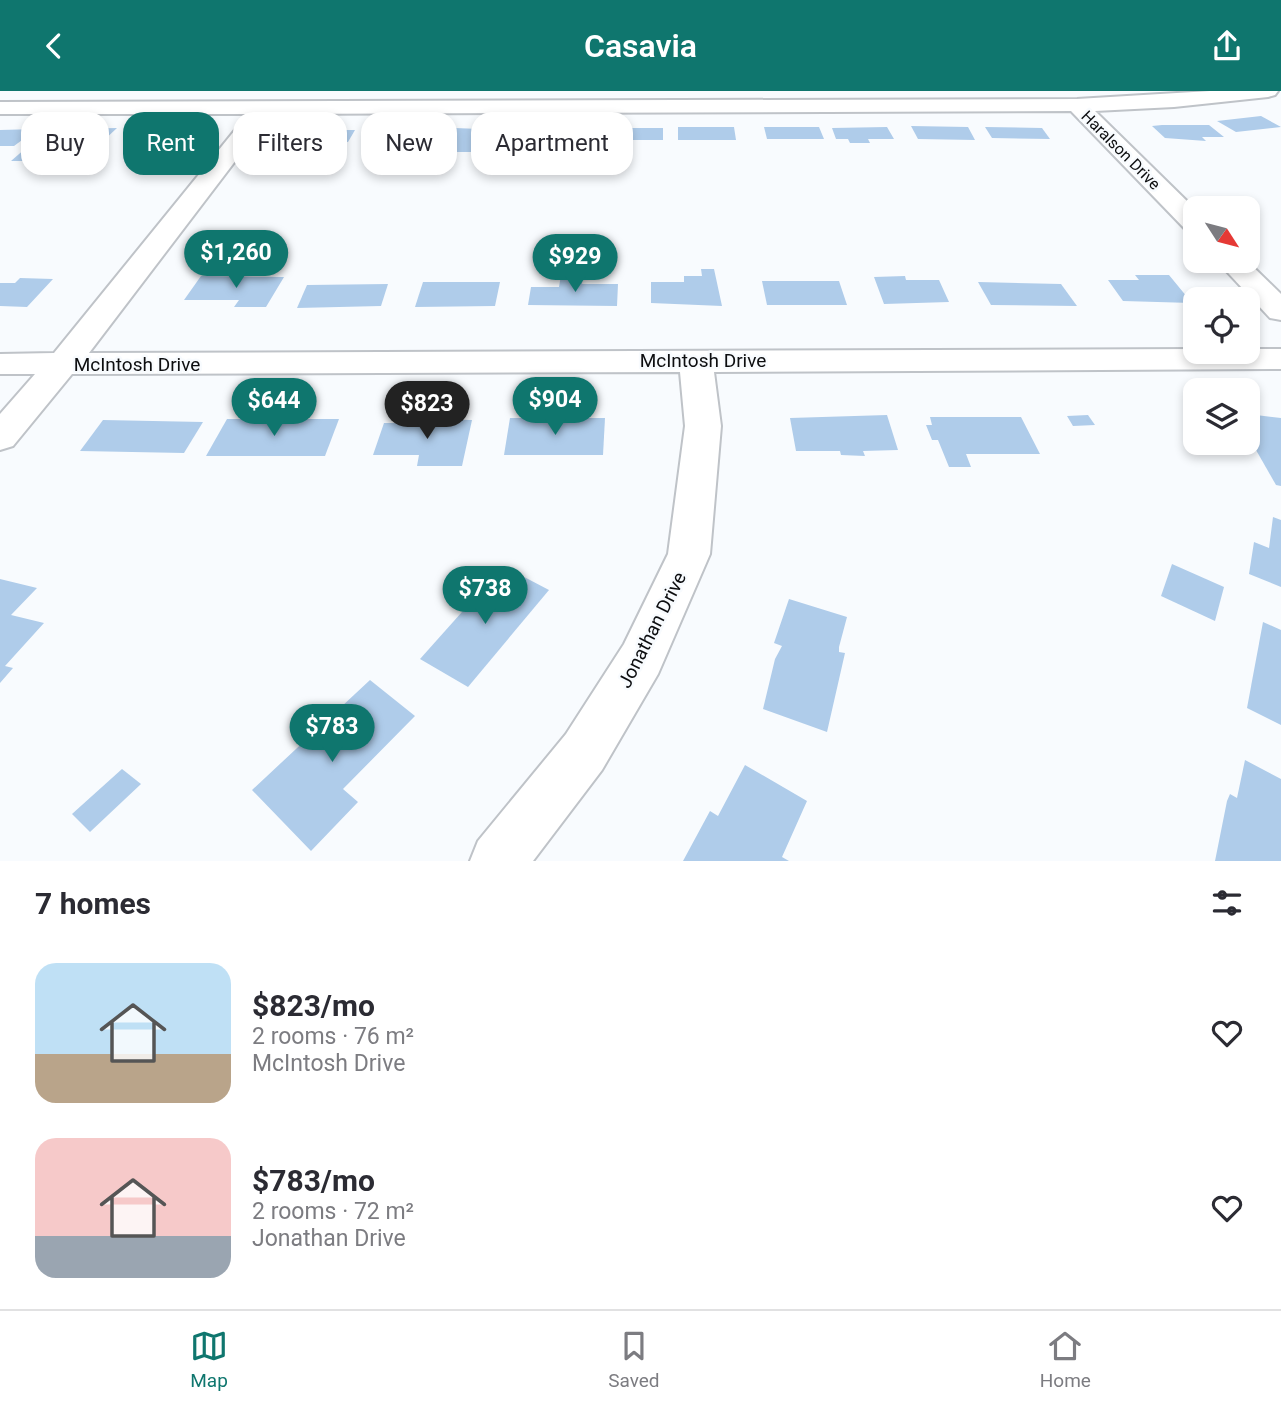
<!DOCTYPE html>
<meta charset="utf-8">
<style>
:root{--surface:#fff;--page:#f2f2f3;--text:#2b2b33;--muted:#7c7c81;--line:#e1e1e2;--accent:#0f766e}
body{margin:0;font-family:Roboto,sans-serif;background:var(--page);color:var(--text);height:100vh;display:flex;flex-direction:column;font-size:26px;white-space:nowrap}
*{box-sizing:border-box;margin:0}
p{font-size:23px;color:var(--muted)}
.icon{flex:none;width:38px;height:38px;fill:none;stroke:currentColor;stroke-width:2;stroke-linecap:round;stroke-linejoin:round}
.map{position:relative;height:770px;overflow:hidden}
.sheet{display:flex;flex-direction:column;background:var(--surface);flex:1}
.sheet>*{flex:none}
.guide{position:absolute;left:21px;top:21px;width:700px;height:63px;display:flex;gap:14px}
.needle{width:46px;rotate:126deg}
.controls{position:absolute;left:1183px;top:105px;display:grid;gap:14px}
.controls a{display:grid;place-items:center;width:77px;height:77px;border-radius:14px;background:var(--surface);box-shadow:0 4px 10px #0003;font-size:35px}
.price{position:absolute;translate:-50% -60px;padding:0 16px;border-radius:24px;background:var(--accent);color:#fff;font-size:23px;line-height:46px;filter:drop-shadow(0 2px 4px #0008)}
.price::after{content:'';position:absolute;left:50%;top:42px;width:21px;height:16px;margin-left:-10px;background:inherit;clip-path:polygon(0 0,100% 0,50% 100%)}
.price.current{background:#222;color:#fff}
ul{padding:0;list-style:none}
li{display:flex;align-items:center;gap:21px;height:175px;padding:0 35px}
li span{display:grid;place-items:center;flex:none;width:196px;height:140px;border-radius:21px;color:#555}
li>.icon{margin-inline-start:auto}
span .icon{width:84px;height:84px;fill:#fffc;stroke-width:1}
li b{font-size:30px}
h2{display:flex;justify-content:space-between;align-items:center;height:84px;padding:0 35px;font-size:30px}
.chip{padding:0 24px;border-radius:21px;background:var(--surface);box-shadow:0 4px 10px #0003;font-size:24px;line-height:63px}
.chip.current{background:var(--accent);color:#fff}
header{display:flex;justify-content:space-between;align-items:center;height:91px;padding:0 35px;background:var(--accent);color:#fff;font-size:32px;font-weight:600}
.menu{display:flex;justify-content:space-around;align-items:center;height:98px;border-top:2px solid var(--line);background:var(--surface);font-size:19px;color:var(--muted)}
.menu a{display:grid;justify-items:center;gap:4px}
.menu .current{color:var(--accent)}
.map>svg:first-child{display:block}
.building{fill:#afccea}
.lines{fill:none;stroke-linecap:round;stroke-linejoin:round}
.minor-casing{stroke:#bfc3c8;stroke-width:4}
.minor{fill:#fff;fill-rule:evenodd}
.labels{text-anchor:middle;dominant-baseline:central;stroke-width:5;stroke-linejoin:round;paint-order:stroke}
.far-street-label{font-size:16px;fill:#0c0d0f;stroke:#f8fbfe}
.street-label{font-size:19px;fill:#0c0d0f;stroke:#f8fbfe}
</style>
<header><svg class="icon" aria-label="back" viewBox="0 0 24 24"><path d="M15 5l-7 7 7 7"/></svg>Casavia<svg class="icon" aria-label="share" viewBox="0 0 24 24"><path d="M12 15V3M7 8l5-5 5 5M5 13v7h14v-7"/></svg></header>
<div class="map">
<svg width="1281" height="770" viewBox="0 0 1281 770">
<rect width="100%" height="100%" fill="#f8fbfe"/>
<g class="building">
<path d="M1261,25l20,11 -45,5 -19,-11z"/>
<path d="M1162,34h47l15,12h-22l4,4 -41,-3 -13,-12z"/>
<path d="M911,35l57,1 7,13 -57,-1z"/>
<path d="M373,36l26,1h35l-7,13 -63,-2z"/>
<path d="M678,36h56l2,13h-58z"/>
<path d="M764,36h55l5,12h-57z"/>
<path d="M887,36l7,12h-26l2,4h-20l-2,-4h-12l-4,-11z"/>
<path d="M985,36l57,1 8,11 -58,-1z"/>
<path d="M117,37l-15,14h-52l17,-13z"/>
<path d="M306,37l24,2h25l-7,12 -52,4z"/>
<path d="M455,37l25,1h31l-3,13h-31l-3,10h-28z"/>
<path d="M523,37h57l-2,12h-58z"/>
<path d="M608,37h55v12h-56z"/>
<path d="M37,38l-23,17h-14v-16z"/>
<path d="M195,38l-18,18 -26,-1 4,-4h-7l-10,9h-8l9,-8 -10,-1 14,-12z"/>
<path d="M26,57h27l-15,13h-27z"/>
<path d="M564,59h26v11l-27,1z"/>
<path d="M701,178h13l8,37 -71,-3v-21h33v-6h18z"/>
<path d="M561,184h22l-1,9h36l-1,22 -89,-1 3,-18h28z"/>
<path d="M1135,184h34l23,28 -69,-2 -15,-21h31z"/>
<path d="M201,185l83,1 -18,30h-32l5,-7h-55z"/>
<path d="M905,185l1,4h33l10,22 -65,2 -10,-27z"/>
<path d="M20,187l33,1 -26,28 -27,-1v-23h15z"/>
<path d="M762,190h77l8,24h-80z"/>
<path d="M423,191h77l-5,24 -80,1z"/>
<path d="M978,191l83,2 16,22 -86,-1z"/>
<path d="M388,193l-7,22 -84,2 10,-23z"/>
<path d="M1248,323l33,4v68l-5,-1 -28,-49z"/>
<path d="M887,324l11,35 -35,1 2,5 -24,-1 -1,-4h-44l-6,-33z"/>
<path d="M1088,324l7,10 -22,1 -6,-10z"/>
<path d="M930,326h91l19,37h-74l5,13h-22l-11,-27h-6l-6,-15h6z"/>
<path d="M510,327h95l-2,37h-99z"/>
<path d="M227,328h112l-14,37h-119z"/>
<path d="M430,328l42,1 -10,46h-45l2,-11h-46l11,-32h46z"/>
<path d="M103,329l100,2 -19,31 -104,-2z"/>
<path d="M1273,426l8,3v67l-32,-13 5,-32 15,6z"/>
<path d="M1172,473l52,23 -9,34 -54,-25z"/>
<path d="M503,475l46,24 -81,97 -48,-28z"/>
<path d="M0,488l37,9 -26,27 33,8 -39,43 8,2 -13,15z"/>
<path d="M789,508l58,18 -8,30v5l6,1 -18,79 -64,-23 12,-50 7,-13 -8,-3z"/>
<path d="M1263,531l18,8v95l-34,-17z"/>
<path d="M370,589l45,36 -72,73 15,13 -47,49 -59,-61z"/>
<path d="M1245,669l36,19v82h-66l12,-60 3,-7 7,4z"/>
<path d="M745,674l62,36 -25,56 7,4h-106l27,-50 8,5z"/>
<path d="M122,678l19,15 -51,48 -18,-18z"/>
</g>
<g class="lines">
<defs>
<g id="minor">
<path d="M1210,0h68l-3,4 -7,2 -94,10 -79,4 100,98v23l-9,-2 -115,-119 -800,3 -182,239 1106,-4v3h53v-3h33v20l-567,3 7,54 -11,128 -52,120 -56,96 -69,91h-63l8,-20 88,-107 58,-90 44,-90 17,-128 -5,-54 -608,2 -59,72 -13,4v-36l35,-40h-35v-20l54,-1 194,-239h-248v-12l1077,-3z"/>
<path d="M1217,170h30l34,33v26l-11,-2z"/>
</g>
</defs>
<use href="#minor" class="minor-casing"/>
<use href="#minor" class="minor"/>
</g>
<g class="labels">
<g class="far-street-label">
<text transform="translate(1121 59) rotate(45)">Haralson Drive</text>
</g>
<g class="street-label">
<text x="703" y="269">McIntosh Drive</text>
<text x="137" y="273">McIntosh Drive</text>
<text transform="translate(652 539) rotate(-63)">Jonathan Drive</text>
</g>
</g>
</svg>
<div class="controls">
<a><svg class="needle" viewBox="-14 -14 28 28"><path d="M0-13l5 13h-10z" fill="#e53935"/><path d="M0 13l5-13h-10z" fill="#7c7c81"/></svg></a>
<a><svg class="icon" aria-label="locate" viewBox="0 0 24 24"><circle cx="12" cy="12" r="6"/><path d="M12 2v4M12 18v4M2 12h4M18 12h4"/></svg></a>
<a><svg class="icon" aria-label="layers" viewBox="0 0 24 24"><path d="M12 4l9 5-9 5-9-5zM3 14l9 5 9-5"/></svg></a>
</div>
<b class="price" style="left:236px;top:199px">$1,260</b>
<b class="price" style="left:575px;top:203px">$929</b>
<b class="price" style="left:555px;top:346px">$904</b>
<b class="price" style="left:274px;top:347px">$644</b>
<b class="price current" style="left:427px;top:350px">$823</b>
<b class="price" style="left:485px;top:535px">$738</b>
<b class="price" style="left:332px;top:673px">$783</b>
<div class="guide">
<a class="chip">Buy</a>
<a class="chip current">Rent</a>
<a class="chip">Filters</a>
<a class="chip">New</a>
<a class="chip">Apartment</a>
</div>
</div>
<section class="sheet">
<h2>7 homes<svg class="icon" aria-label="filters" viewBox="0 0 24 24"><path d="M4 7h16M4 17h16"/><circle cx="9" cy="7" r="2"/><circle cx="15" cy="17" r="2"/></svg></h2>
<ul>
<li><span style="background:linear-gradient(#bfe0f5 65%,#b9a48a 0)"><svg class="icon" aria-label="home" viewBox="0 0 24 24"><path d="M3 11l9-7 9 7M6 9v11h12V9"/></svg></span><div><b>$823/mo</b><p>2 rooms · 76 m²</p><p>McIntosh Drive</p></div><svg class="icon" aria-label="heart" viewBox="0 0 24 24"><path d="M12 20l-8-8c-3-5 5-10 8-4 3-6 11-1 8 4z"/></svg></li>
<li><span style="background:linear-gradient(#f6c9c9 70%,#9aa5b1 0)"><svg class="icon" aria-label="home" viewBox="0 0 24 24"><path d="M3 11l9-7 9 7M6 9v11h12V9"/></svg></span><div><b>$783/mo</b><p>2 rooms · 72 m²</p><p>Jonathan Drive</p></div><svg class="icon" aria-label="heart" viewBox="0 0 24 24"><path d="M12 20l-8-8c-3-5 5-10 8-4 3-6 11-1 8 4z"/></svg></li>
</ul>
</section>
<nav class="menu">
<a class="current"><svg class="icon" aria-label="map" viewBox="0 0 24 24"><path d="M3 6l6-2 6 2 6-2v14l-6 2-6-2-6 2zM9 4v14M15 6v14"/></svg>Map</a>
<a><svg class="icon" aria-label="saved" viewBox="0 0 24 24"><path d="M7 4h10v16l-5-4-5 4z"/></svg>Saved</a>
<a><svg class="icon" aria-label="home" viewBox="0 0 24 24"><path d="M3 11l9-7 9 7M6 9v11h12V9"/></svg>Home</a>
</nav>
